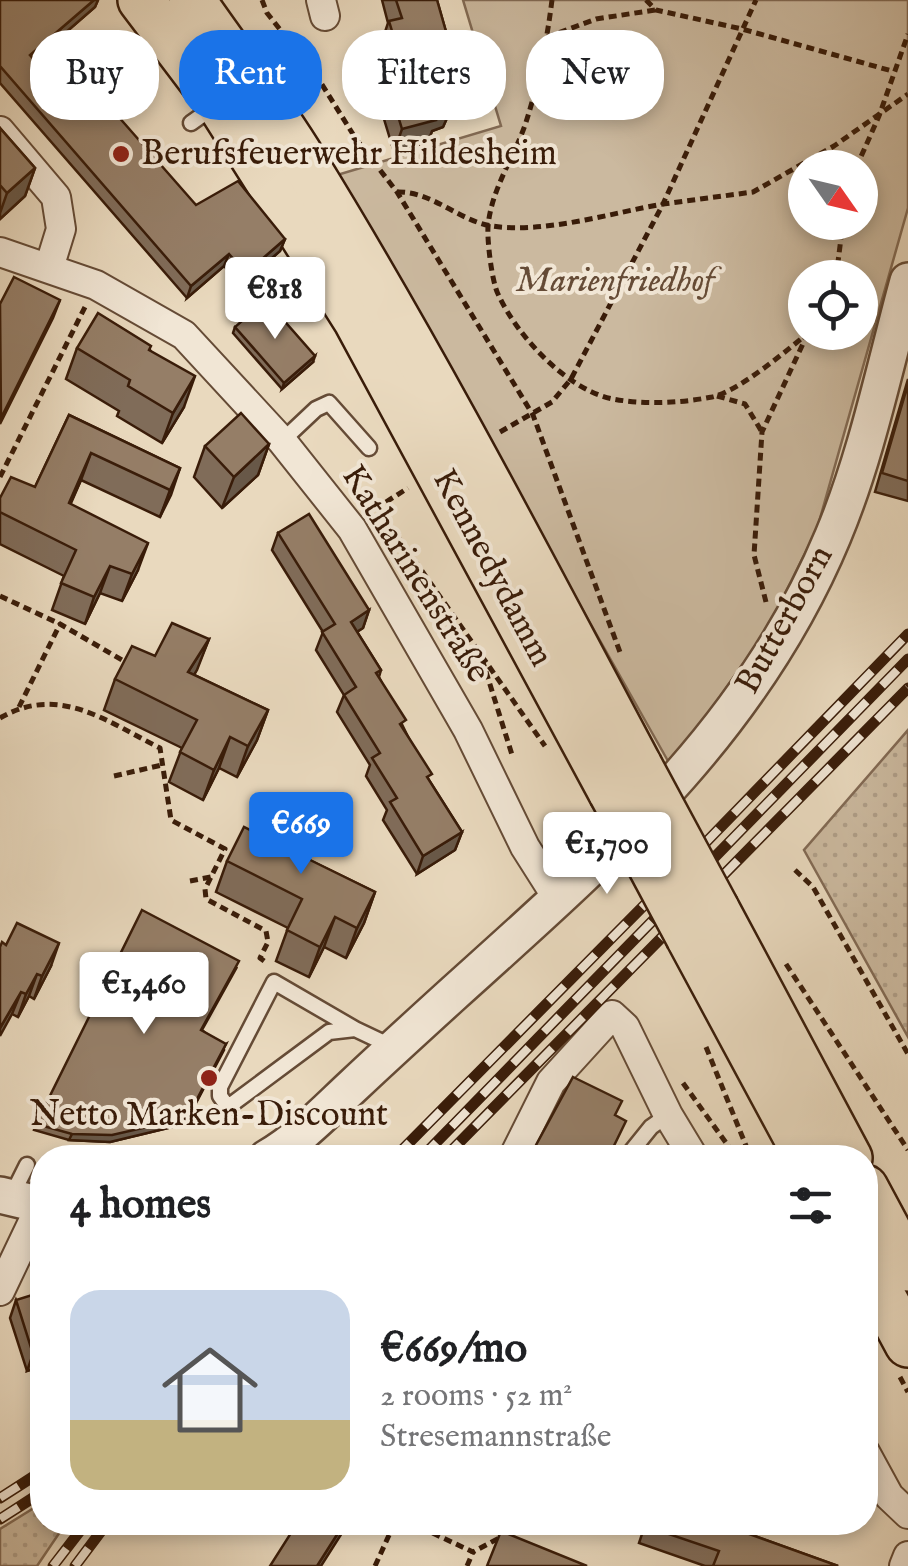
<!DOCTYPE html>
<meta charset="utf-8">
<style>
:root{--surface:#fff;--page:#f6f6f6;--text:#202124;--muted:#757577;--line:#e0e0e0;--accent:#1a73e8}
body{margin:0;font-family:"IM FELL English",serif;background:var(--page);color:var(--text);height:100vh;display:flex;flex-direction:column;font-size:38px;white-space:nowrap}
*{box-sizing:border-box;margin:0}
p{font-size:32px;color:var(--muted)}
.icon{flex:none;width:55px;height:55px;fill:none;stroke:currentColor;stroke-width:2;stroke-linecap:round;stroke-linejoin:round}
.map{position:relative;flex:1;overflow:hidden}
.sheet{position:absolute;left:30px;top:1145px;width:848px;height:390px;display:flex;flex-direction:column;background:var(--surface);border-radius:40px;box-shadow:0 5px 15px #0003}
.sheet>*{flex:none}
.top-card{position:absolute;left:30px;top:30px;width:850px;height:90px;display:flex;gap:20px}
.needle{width:65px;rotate:124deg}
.controls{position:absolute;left:788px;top:150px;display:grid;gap:20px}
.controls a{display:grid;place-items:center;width:90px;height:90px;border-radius:50%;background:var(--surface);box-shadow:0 5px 15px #0003;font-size:50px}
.price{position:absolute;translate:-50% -85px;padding:0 22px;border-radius:10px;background:#fff;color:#222;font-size:32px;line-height:65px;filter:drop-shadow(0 2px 5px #0008)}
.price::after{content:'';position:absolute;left:50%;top:60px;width:30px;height:22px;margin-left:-15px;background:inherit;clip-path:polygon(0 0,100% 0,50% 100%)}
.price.selected{background:var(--accent);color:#fff}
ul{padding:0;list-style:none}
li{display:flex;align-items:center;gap:30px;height:250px;padding:0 40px}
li+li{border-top:2px solid var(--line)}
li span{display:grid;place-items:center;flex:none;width:280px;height:200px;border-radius:30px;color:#555}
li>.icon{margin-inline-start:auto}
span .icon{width:120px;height:120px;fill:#fffc;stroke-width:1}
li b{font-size:42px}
h2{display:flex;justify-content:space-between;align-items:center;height:120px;padding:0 40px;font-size:42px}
.chip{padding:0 35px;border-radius:40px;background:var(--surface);box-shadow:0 5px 15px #0003;font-size:35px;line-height:90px}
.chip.selected{background:var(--accent);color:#fff}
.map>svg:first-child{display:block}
.park{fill:#cbb99f;stroke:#826a54;stroke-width:2.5;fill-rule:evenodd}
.garden{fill:url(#garden-dots);stroke:#826a54;stroke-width:2.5}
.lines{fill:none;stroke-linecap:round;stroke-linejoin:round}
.service-casing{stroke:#654b36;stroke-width:19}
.minor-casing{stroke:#654b36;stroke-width:32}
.tertiary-casing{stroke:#654b36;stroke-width:40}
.primary-casing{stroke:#391c09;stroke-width:50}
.path{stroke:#391c09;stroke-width:5;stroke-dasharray:8 5;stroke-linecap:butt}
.service{stroke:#f1e6d5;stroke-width:14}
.minor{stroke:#f1e6d5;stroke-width:28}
.tertiary{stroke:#f1e6d5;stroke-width:35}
.primary{stroke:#e9d9be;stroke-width:45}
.rail-casing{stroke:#391c09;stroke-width:11}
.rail{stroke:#f1e6d5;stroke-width:8;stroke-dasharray:22;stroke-linecap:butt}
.primary-bridge-casing{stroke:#391c09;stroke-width:50;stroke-linecap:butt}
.primary-bridge{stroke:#e9d9be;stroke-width:45}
.wall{fill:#806c59;stroke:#391c09;stroke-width:2.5}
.shaded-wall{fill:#685848;stroke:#391c09;stroke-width:2.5}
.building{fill:#957e67;stroke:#391c09;stroke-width:2.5}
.poi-dot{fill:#8f2418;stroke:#f1e6d5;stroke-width:4}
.labels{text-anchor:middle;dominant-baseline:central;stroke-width:8;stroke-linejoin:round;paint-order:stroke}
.poi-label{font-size:35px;fill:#391c09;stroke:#f1e6d5;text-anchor:start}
.park-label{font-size:35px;font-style:italic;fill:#654b36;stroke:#f1e6d5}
.street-label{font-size:35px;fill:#391c09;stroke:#f1e6d5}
</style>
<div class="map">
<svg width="908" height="1566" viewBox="0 0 908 1566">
<defs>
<pattern id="garden-dots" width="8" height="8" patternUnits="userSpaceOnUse" patternTransform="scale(2.5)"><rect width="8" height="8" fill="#cbb99f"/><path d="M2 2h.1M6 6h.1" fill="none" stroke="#af9e88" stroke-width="1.8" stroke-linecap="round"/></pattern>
</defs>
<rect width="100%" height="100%" fill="#e9d9be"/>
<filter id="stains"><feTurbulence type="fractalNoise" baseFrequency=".002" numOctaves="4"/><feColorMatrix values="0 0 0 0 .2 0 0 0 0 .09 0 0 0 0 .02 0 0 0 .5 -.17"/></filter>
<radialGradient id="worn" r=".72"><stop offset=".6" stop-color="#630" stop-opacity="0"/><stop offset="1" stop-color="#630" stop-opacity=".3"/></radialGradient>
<path class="park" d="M463,0h445v208l-91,321 -50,101 -69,98 -30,33 -331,-586 164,-49zM805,168h55v54h-55zM805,278h55v54h-55z"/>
<g class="garden">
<path d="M908,730v307l-104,-187z"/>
<path d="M42,1503v19l24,1 -29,43h-37v-37z"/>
</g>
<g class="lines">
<defs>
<g id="service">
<path d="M191,123l24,-17"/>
<path d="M282,441l34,-32 13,-6 40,45"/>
<path d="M355,1029l-81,-47 -54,105v9l8,11 101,-75 26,-3 38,18"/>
<path d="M626,1158l25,-31 17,-12"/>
<path d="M12,1195l15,-30"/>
</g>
<g id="minor">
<path d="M321,0l4,16"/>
<path d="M0,131l56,66 5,32 -12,39"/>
<path d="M0,252l96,33 88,50 98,106 70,88 116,201 57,117 33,52"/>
<path d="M513,1158l38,-76 61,-67 13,12 43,88 26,43"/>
<path d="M0,1291l41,-86"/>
<path d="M865,1452l24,44 19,18"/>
<path d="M904,1566l4,-10"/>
</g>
<g id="tertiary">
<path d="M267,1158c33,-19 59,-47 87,-73 33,-31 67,-62 100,-92 153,-138 298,-262 379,-457 34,-81 52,-171 75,-255"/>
<path d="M0,1195l42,10"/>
</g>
<g id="primary">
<path d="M141,0l78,103 138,218 255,472"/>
<path d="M192,0c37,54 78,106 112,162 121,196 227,401 335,604"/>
<path d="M716,909l133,249"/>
<path d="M689,937l119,221"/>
<path d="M865,1188l43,80"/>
<path d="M865,1264l43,80"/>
</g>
</defs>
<use href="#service" class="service-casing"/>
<use href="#minor" class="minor-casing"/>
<use href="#tertiary" class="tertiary-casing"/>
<use href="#primary" class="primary-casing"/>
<g class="path">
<path d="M262,0l5,13 49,62 40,64 41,53 136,223 88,240"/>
<path d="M552,0c-5,40 -13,81 -25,119 -11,36 -36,69 -39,108 -1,14 4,55 10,67 19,42 69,96 115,105 32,6 68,4 99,-2 27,-6 73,-45 95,-63"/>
<path d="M646,0l10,10 86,19 150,42"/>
<path d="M547,37l49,-18 59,-9"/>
<path d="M856,168l23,-52 29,-82"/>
<path d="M397,192c35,-1 62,29 95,34 52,8 119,-13 171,-22l93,-204"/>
<path d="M836,278l7,-56"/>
<path d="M717,396l28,8 17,28"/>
<path d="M500,432l52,-30 19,-23 92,-175 90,-12 81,-46 74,-52"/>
<path d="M0,477l86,-172"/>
<path d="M377,507l168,239"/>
<path d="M375,509l33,-21"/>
<path d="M0,596l60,28"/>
<path d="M766,602l-12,-47 8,-123 45,-97"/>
<path d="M482,659l31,99"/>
<path d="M19,707l41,-83 69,40"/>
<path d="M0,718c59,-34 106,3 160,30l11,72 54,29 -20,40 1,10 60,32 2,11 -8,16 8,6"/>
<path d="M114,776l48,-11"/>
<path d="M795,870l18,17 95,167"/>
<path d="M190,881l21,-4"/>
<path d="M786,964l122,186"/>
<path d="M706,1047l45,111"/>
<path d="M683,1083l54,75"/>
<path d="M900,1377l8,15"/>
<path d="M409,1522l64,30 28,-15 50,-15"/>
<path d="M375,1566l20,-44"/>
<path d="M467,1566l6,-14"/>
</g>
<use href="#service" class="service"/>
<use href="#minor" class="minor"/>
<use href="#tertiary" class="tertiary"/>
<use href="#primary" class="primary"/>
<defs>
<g id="rail">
<path d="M394,1158l288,-291 226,-233"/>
<path d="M421,1158l487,-499"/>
<path d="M444,1158l464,-470"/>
<path d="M0,1498l42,-27"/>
<path d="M0,1519l42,-27"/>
<path d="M53,1566l34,-44"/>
<path d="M75,1566l33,-44"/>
</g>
</defs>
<use href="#rail" class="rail-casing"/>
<use href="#rail" class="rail"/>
<defs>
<g id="primary-bridge">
<path d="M639,766l77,143"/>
<path d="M612,793l77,144"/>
</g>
</defs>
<use href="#primary-bridge" class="primary-bridge-casing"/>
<use href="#primary-bridge" class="primary-bridge"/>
</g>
<g class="wall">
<path d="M0,0h98l-3,7 -61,53 35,39 127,106 89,34 -5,12 -39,34 -17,-19 -37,32 -187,-215z"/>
<path d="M382,0h55l14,49 41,55 -45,14 -4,9 -11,4 -4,11 -34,10 -10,-33 8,-23 7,-2 -7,-21 -2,1 -9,-30 7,-21z"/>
<path d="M0,128l35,40 -10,28 -25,23z"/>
<path d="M235,327l78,35 -31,27 -49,-56z"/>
<path d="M77,348l73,2 34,57 -22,36 -45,-27 2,-5 -53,-32z"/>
<path d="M908,379v122l-33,-9z"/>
<path d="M69,415l111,53 -20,49 -79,-37 -11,24 68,66 -16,31 -22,-8 -15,31 -33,-14 12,-34 -64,-32v-46l35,-11z"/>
<path d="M269,444l-11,31 -36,33 -28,-31 11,-31z"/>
<path d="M278,533l91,77 -6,18 -6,4 24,38 -2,7 50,103 33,52 -7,18 -38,24 -34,-54 4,-10 -21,-34 4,-11 -33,-53 7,-17 -28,-45 7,-18 -51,-82z"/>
<path d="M209,639l-15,36 74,35 -11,30 -20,37 -18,-9 -16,32 -34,-18 13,-34 -78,-38 11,-31 40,-23z"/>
<path d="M266,838l34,9 -3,7 78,38 -11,31 -18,35 -22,-11 -15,30 -33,-16 12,-33 -72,-36 11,-31z"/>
<path d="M0,947l51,19 -17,33 -5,-3 -11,21 -6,-3z"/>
<path d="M237,967l-35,63 22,20 -39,74 -75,18 -41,-2 -35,-10 2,-6z"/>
<path d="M16,1300l26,66 -15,5 -17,-53z"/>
<path d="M646,1522l81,4 111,40h-133l-66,-23z"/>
</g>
<g class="shaded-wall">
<path d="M94,0h4l-3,7 -69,60 4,-12z"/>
<path d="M401,50l-9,23 -2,1 8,-23z"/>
<path d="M500,82l-8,22 -45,14 -4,9 -11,4 -4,11 -34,10 8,-23 47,-32z"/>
<path d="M35,168l-10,28 -25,23v-6l7,-20z"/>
<path d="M285,239l-5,12 -39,34 5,-12z"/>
<path d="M229,254l-5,12 -37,32 4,-12z"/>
<path d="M60,300l-7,18 -53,106 1,-6z"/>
<path d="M315,356l-2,6 -31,27 2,-6z"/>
<path d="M195,376l-11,31 -22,36 11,-30z"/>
<path d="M269,444l-11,31 -36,33 12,-31z"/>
<path d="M91,453l-10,27 -22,51 10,-28z"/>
<path d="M180,468l-9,27 -11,22 10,-27z"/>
<path d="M148,543l-10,27 -16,31 10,-27z"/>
<path d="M110,566l-10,27 -15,31 9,-27z"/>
<path d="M369,610l-6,18 -18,11 6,-17z"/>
<path d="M209,639l-12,31 -20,33 11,-31z"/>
<path d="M268,710l-11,30 -20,37 11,-31z"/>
<path d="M230,737l-11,31 -16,32 11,-30z"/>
<path d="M311,817l-11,30 -17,36 11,-31z"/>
<path d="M462,832l-7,18 -38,24 6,-18z"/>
<path d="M375,892l-11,31 -18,35 11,-30z"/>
<path d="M335,917l-11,30 -15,30 11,-30z"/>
<path d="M59,943l-8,23 -17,33 8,-23z"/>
<path d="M37,974l-8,22 -11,21 8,-23z"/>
<path d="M21,992l-9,22 -12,22v-8z"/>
<path d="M226,1044l-41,80 -75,18 -41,-2 3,-6z"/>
<path d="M42,1351v15l-15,5 6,-17z"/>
<path d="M345,1522h4l-28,44h-4z"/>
</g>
<g class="building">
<path d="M0,0h94l-64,55 39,44 19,-17 108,123 42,-24 47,58 -39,34 -17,-19 -38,32 -191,-220z"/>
<path d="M396,0h41l14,49 36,-10 13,43 -51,15 2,8 -18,5 3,10 -34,9 -10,-33 20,-6 -11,-40 -3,1 -9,-30 13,-3z"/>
<path d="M0,128l35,40 -28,25 -7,-8z"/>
<path d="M14,277l46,23 -59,118 -1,-114z"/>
<path d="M266,300l49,56 -31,27 -49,-56z"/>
<path d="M98,313l53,33 -2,4 46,26 -22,37 -45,-27 2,-6 -53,-32z"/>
<path d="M908,384v97l-26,-8z"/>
<path d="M241,413l28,31 -35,33 -29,-31z"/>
<path d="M69,415l111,53 -10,22 -79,-37 -22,50 79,40 -16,31 -22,-8 -16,31 -33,-14 15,-33 -76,-38v-14l11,-21 24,10z"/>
<path d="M309,514l60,96 -18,12 30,48 -5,3 30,47 -6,4 32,50 -5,3 35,55 -39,24 -33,-54 7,-4 -25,-40 8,-5 -36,-58 12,-8 -34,-55 13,-8 -57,-91z"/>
<path d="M172,623l37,16 -21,33 80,38 -20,36 -18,-9 -16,33 -34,-18 17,-32 -82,-41 17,-33 23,10z"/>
<path d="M284,803l27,14 -17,35 81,40 -18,36 -22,-11 -15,30 -33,-17 15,-31 -75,-38 17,-34 22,11z"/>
<path d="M142,910l97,51 -38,69 25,14 -39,74 -75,17 -40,-1 -36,-10z"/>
<path d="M17,923l42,20 -17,33 -5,-2 -11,20 -5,-2 -21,36v-81l2,-5 4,3z"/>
<path d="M573,1077l49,24 -7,14 11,6 -18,37h-79z"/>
<path d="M42,1292v59l-9,3 -17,-54z"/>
<path d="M298,1522h47l-28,44h-47z"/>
<path d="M646,1522h82l-1,4 111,40h-125l6,-15 -74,-25z"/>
<path d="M501,1531l86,35h-100z"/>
</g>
<g class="poi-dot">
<circle cx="121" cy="154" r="10"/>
<circle cx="209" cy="1078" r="10"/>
</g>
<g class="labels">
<g class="poi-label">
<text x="141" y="154">Berufsfeuerwehr Hildesheim</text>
<text x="209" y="1115" text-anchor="middle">Netto Marken-Discount</text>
</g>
<g class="park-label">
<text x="615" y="281">Marienfriedhof</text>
</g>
<g class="street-label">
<text transform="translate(492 568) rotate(62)">Kennedydamm</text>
<text transform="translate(415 574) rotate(58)">Katharinenstraße</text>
<text transform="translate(785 620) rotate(-61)">Butterborn</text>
</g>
</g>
<rect width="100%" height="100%" filter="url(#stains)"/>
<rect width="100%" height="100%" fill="url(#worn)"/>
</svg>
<div class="controls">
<a><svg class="needle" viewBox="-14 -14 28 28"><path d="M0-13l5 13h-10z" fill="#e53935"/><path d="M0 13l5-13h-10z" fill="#757577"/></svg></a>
<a><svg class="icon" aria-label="locate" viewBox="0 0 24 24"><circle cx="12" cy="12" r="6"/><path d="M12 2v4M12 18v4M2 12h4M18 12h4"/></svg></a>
</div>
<b class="price" style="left:275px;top:342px">€818</b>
<b class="price selected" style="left:301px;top:877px">€669</b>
<b class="price" style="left:607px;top:897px">€1,700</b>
<b class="price" style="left:144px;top:1037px">€1,460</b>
<div class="top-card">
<a class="chip">Buy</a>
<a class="chip selected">Rent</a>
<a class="chip">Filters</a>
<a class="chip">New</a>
</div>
<section class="sheet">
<h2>4 homes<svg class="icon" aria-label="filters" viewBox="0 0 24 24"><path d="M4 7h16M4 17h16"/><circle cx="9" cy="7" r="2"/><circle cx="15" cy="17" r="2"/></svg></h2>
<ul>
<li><span style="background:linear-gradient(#c9d6e8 65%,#c2b280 0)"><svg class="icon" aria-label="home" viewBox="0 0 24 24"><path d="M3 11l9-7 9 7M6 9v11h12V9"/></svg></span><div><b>€669/mo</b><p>2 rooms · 52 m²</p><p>Stresemannstraße</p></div></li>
</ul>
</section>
</div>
